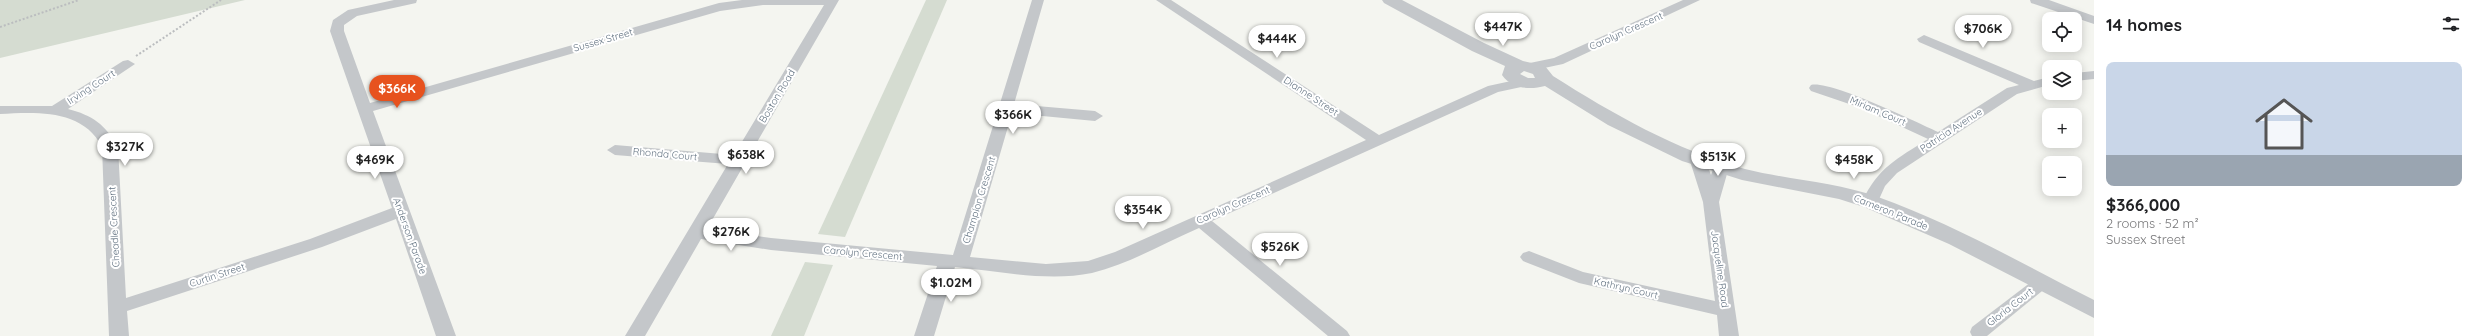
<!DOCTYPE html>
<meta charset="utf-8">
<style>
:root{--surface:#fff;--page:#f6f6f6;--text:#202124;--muted:#757577;--line:#e0e0e0;--accent:#e7521e}
body{margin:0;font-family:Quicksand,sans-serif;background:var(--page);color:var(--text);height:100vh;display:flex;flex-direction:column;font-size:15px;white-space:nowrap}
*{box-sizing:border-box;margin:0}
p{font-size:13px;color:var(--muted)}
.icon{flex:none;width:22px;height:22px;fill:none;stroke:currentColor;stroke-width:2;stroke-linecap:round;stroke-linejoin:round}
.map{position:relative;flex:1;overflow:hidden}
.side{display:flex;flex-direction:column;background:var(--surface);width:380px}
.side>*{flex:none}
.tools{position:absolute;left:2042px;top:12px;display:grid;gap:8px}
.tools a{display:grid;place-items:center;width:40px;height:40px;border-radius:8px;background:var(--surface);box-shadow:0 2px 10px #0003;font-size:20px}
.price{position:absolute;translate:-50% -34px;padding:0 9px;border-radius:14px;background:#fff;color:#222;font-size:13px;line-height:26px;filter:drop-shadow(0 1px 2px #0008)}
.price::after{content:'';position:absolute;left:50%;top:24px;width:12px;height:9px;margin-left:-6px;background:inherit;clip-path:polygon(0 0,100% 0,50% 100%)}
.price.selected{background:var(--accent);color:#fff}
ul{padding:0;list-style:none}
li{display:grid;align-content:center;gap:8px;height:212px;padding:0 12px}
li+li{border-top:1px solid var(--line)}
li span{display:grid;place-items:center;height:124px;border-radius:8px;color:#555}
li>.icon{margin-inline-start:auto}
span .icon{width:72px;height:72px;fill:#fffc;stroke-width:1}
li b{font-size:17px}
h2{display:flex;justify-content:space-between;align-items:center;height:48px;padding:0 12px;font-size:17px}
main{display:flex;flex:1;min-height:0}
.map>svg:first-child{display:block}
.green{fill:#d5dcd1}
.lines{fill:none;stroke-linecap:round;stroke-linejoin:round}
.path{stroke:#bbbdbf;stroke-width:2;stroke-dasharray:2 2;stroke-linecap:butt}
.minor{fill:#c4c7ca;fill-rule:evenodd}
.tertiary{fill:#c4c7ca;fill-rule:evenodd}
.labels{text-anchor:middle;dominant-baseline:central;stroke-width:4;stroke-linejoin:round;paint-order:stroke}
.street-label{font-size:10px;fill:#637382;stroke:#fff}
</style>
<main>
<div class="map">
<svg width="2094" height="336" viewBox="0 0 2094 336">
<rect width="100%" height="100%" fill="#f4f5f0"/>
<g class="green">
<path d="M0,0h245l-245,58z"/>
<path d="M926,0h21l-102,237 -27,-3z"/>
<path d="M805,262l28,3 -29,71h-33z"/>
</g>
<g class="lines">
<g class="path">
<path d="M0,27l79,-27"/>
<path d="M136,56l85,-56"/>
</g>
<g class="minor">
<path d="M394,0h23l-1,3 -59,13 -13,9v6l26,72 349,-100 23,-3h97l-132,229 64,9 182,17 79,-255h12l-30,104 81,7 8,5 -8,5 -83,-8 -42,144 76,7 42,-3 27,-9 251,-112 -210,-140h15l208,135 109,-49 37,-8 7,4 -2,3 -32,7 -286,129 135,110 3,5h-22l-129,-108c-35,15 -70,36 -107,45 -44,9 -94,-2 -137,-6l-21,69h-20l23,-70 -166,-16 -70,-11 -56,97h-20l103,-172 -113,-9 -8,-5 8,-5 119,10 90,-150h-61l-43,6 -347,100 83,225h-20l-40,-117 -74,28 -195,64 2,25h-20l-7,-189c-19,-38 -65,-35 -102,-33v-8h52l71,-45 5,-1 7,4 -67,45c24,6 38,16 50,38l8,151 184,-59 82,-31 -62,-177 3,-11 15,-10z"/>
<path d="M1683,0h17l-137,64 -33,7 -7,-4 2,-3 29,-6z"/>
<path d="M2030,0h19l45,16v8l-63,-21z"/>
<path d="M1924,35l110,46 15,-4v8l-32,9 -120,79 -12,13 -9,20h-12l-2,-4c16,-35 35,-43 66,-63l-67,-31 -50,-17 -2,-3 2,-3c19,-5 105,37 127,47l69,-44 12,-3 -100,-43 -2,-3z"/>
<path d="M2094,71v8l-19,2v-8z"/>
<path d="M1698,156l8,5 5,14 4,-11h12l2,3 -10,35 20,134h-20l-2,-21 -138,-32 -56,-22 -3,-4 3,-4 6,-2 54,21 132,29 -12,-99 -13,-41z"/>
<path d="M2041,277l6,2 3,4 -3,4 -60,49h-15l-2,-4 2,-5 63,-48z"/>
</g>
<path class="tertiary" d="M1382,0h20l82,43 39,18 22,5 8,10c60,38 123,74 192,93 44,11 90,13 133,28 75,27 145,67 216,103v18l-145,-74 -85,-37 -25,-8 -97,-19 -60,-19 -74,-36 -63,-39c-15,4 -33,3 -43,-11l3,-9 -33,-15 -88,-48zM1524,71l9,3 2,4h-7l-8,-4z"/>
</g>
<g class="labels">
<g class="street-label">
<text transform="translate(1626 31) rotate(-24)">Carolyn Crescent</text>
<text transform="translate(603 40) rotate(-16)">Sussex Street</text>
<text transform="translate(91 87) rotate(-33)">Irving Court</text>
<text transform="translate(777 96) rotate(-59)">Boston Road</text>
<text transform="translate(1311 96) rotate(33)">Dianne Street</text>
<text transform="translate(1878 111) rotate(23)">Miriam Court</text>
<text transform="translate(1951 130) rotate(-33)">Patricia Avenue</text>
<text transform="translate(665 154) rotate(5)">Rhonda Court</text>
<text transform="translate(979 200) rotate(-73)">Champion Crescent</text>
<text transform="translate(1233 205) rotate(-24)">Carolyn Crescent</text>
<text transform="translate(1891 212) rotate(22)">Cameron Parade</text>
<text transform="translate(114 227) rotate(-93)">Cheadle Crescent</text>
<text transform="translate(410 236) rotate(70)">Anderson Parade</text>
<text transform="translate(863 253) rotate(5)">Carolyn Crescent</text>
<text transform="translate(1720 269) rotate(82)">Jacqueline Road</text>
<text transform="translate(217 275) rotate(-18)">Curtin Street</text>
<text transform="translate(1626 288) rotate(13)">Kathryn Court</text>
<text transform="translate(2010 307) rotate(-38)">Gloria Court</text>
</g>
</g>
</svg>
<div class="tools">
<a><svg class="icon" aria-label="locate" viewBox="0 0 24 24"><circle cx="12" cy="12" r="6"/><path d="M12 2v4M12 18v4M2 12h4M18 12h4"/></svg></a>
<a><svg class="icon" aria-label="layers" viewBox="0 0 24 24"><path d="M12 4l9 5-9 5-9-5zM3 14l9 5 9-5"/></svg></a>
<a>+</a>
<a>−</a>
</div>
<b class="price" style="left:1503px;top:47px">$447K</b>
<b class="price" style="left:1983px;top:49px">$706K</b>
<b class="price" style="left:1277px;top:59px">$444K</b>
<b class="price selected" style="left:397px;top:109px">$366K</b>
<b class="price" style="left:1013px;top:135px">$366K</b>
<b class="price" style="left:125px;top:167px">$327K</b>
<b class="price" style="left:746px;top:175px">$638K</b>
<b class="price" style="left:1718px;top:177px">$513K</b>
<b class="price" style="left:375px;top:180px">$469K</b>
<b class="price" style="left:1854px;top:180px">$458K</b>
<b class="price" style="left:1143px;top:230px">$354K</b>
<b class="price" style="left:731px;top:252px">$276K</b>
<b class="price" style="left:1280px;top:267px">$526K</b>
<b class="price" style="left:951px;top:303px">$1.02M</b>
</div>
<section class="side">
<h2>14 homes<svg class="icon" aria-label="filters" viewBox="0 0 24 24"><path d="M4 7h16M4 17h16"/><circle cx="9" cy="7" r="2"/><circle cx="15" cy="17" r="2"/></svg></h2>
<ul>
<li><span style="background:linear-gradient(#c9d6e8 75%,#9aa5b1 0)"><svg class="icon" aria-label="home" viewBox="0 0 24 24"><path d="M3 11l9-7 9 7M6 9v11h12V9"/></svg></span><div><b>$366,000</b><p>2 rooms · 52 m²</p><p>Sussex Street</p></div></li>
</ul>
</section>
</main>
